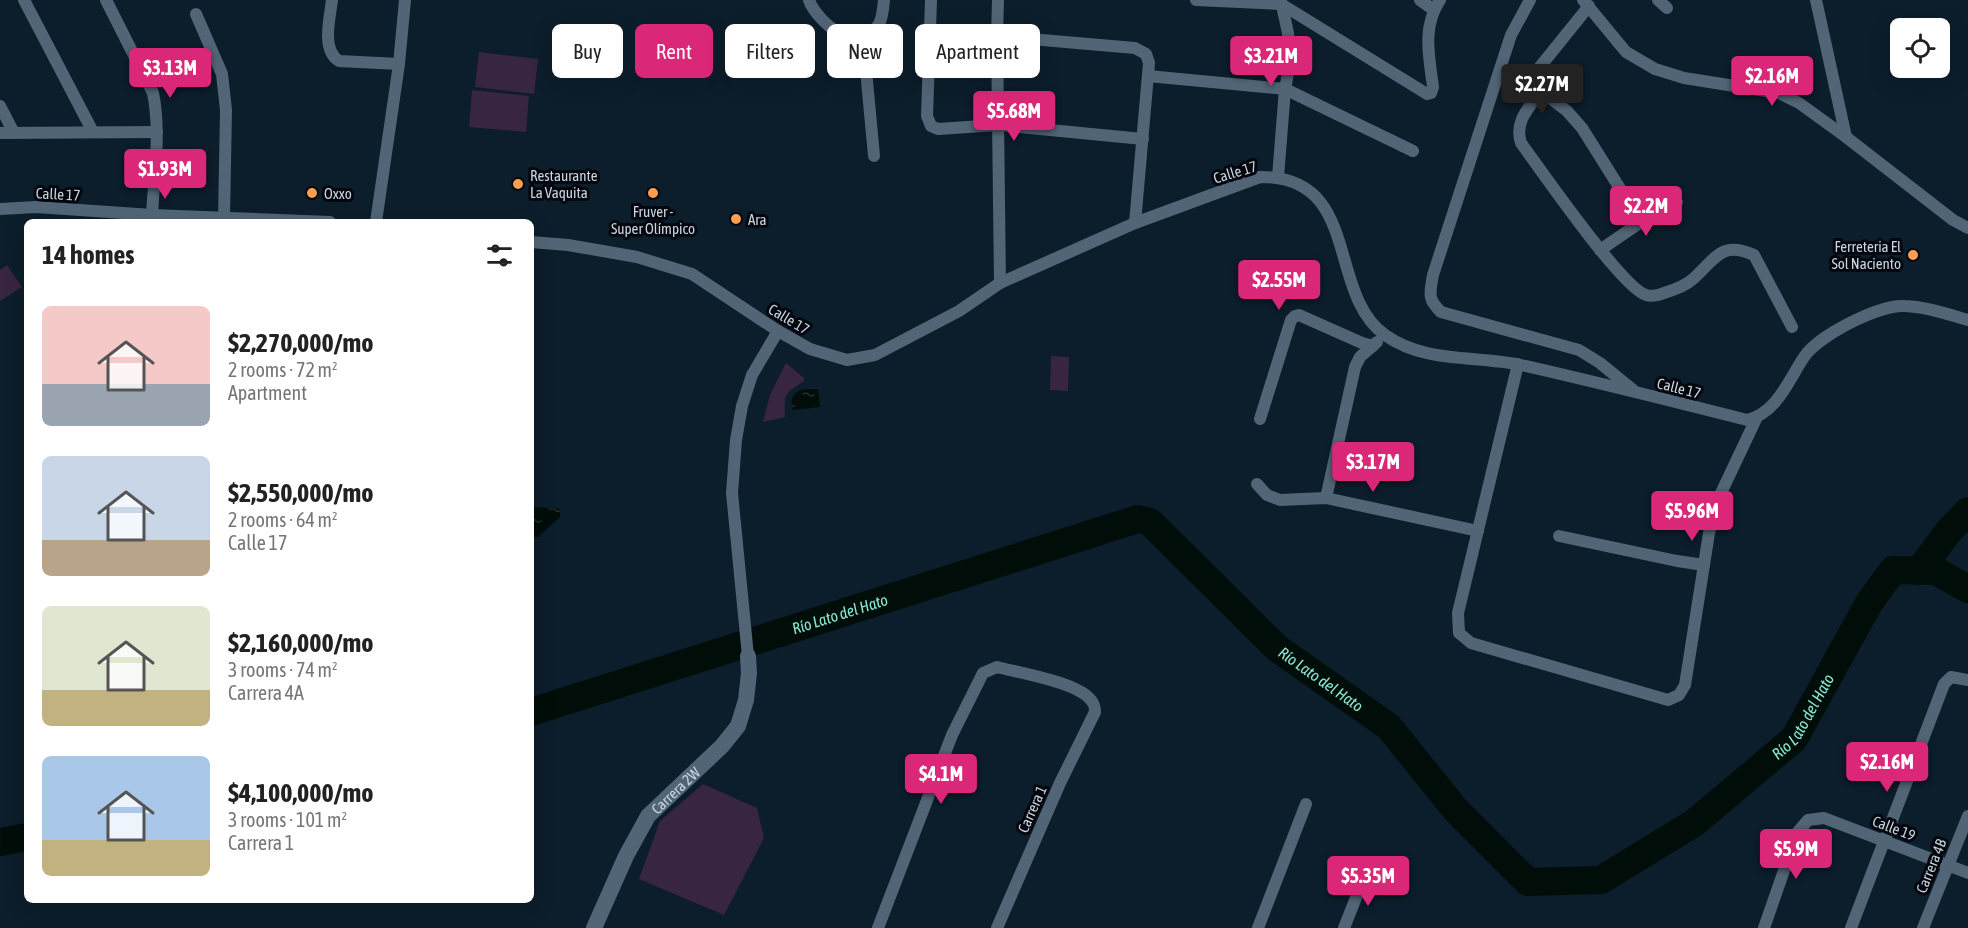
<!DOCTYPE html>
<meta charset="utf-8">
<style>
:root{--surface:#fff;--page:#f6f6f6;--text:#222;--muted:#767676;--accent:#db2777}
body{margin:0;font-family:"Asap Condensed",sans-serif;background:var(--page);color:var(--text);height:100vh;display:flex;flex-direction:column;font-size:22px;white-space:nowrap}
*{box-sizing:border-box;margin:0}
p{font-size:20px;color:var(--muted)}
.icon{flex:none;width:33px;height:33px;fill:none;stroke:currentColor;stroke-width:2;stroke-linecap:round;stroke-linejoin:round}
.map{position:relative;flex:1;overflow:hidden}
.sheet{position:absolute;left:24px;top:219px;width:510px;height:684px;display:flex;flex-direction:column;background:var(--surface);border-radius:9px;box-shadow:0 6px 24px #0002}
.sheet>*{flex:none}
.guide{position:absolute;left:552px;top:24px;width:570px;height:54px;display:flex;gap:12px}
.fabs{position:absolute;left:1890px;top:18px;display:grid;gap:12px}
.fabs a{display:grid;place-items:center;width:60px;height:60px;border-radius:9px;background:var(--surface);box-shadow:0 6px 24px #0002;font-size:30px}
.price{position:absolute;translate:-50% -51px;padding:0 14px;border-radius:6px;background:var(--accent);color:#fff;font-size:20px;line-height:39px;filter:drop-shadow(0 2px 3px #0008)}
.price::after{content:'';position:absolute;left:50%;top:36px;width:18px;height:14px;margin-left:-9px;background:inherit;clip-path:polygon(0 0,100% 0,50% 100%)}
.price.on{background:#222;color:#fff}
ul{padding:0;list-style:none}
li{display:flex;align-items:center;gap:18px;height:150px;padding:0 18px}
li span{display:grid;place-items:center;flex:none;width:168px;height:120px;border-radius:9px;color:#555}
li>.icon{margin-inline-start:auto}
span .icon{width:72px;height:72px;fill:#fffc;stroke-width:1}
li b{font-size:26px}
h2{display:flex;justify-content:space-between;align-items:center;height:72px;padding:0 18px;font-size:26px}
.pill{padding:0 21px;border-radius:9px;background:var(--surface);box-shadow:0 6px 24px #0002;font-size:21px;line-height:54px}
.pill.on{background:var(--accent);color:#fff}
.map>svg:first-child{display:block}
.green{fill:#382541}
.water{fill:url(#water-ripples)}
.lines{fill:none;stroke-linecap:round;stroke-linejoin:round}
.river{stroke:#000d09;stroke-width:28}
.street{stroke:#526576;stroke-width:12}
.secondary{stroke:#526576;stroke-width:16}
.poi-dot{fill:#fb9e52;stroke:#03070d;stroke-width:2}
.labels{text-anchor:middle;dominant-baseline:central;stroke-width:6;stroke-linejoin:round;paint-order:stroke}
.street-label{font-size:15px;fill:#cbd5df;stroke:#03070d}
.poi-label{font-size:15px;fill:#cbd5df;stroke:#03070d;text-anchor:start}
.water-label{font-size:16px;font-style:italic;fill:#8be9d3;stroke:#03070d}
</style>
<div class="map">
<svg width="1968" height="928" viewBox="0 0 1968 928">
<defs>
<pattern id="water-ripples" width="26" height="14" patternUnits="userSpaceOnUse" patternTransform="scale(1.5)"><rect width="26" height="14" fill="#000d09"/><path d="M2 4q2-2 4 0t4 0M15 11q2-2 4 0t4 0" fill="none" stroke="#242f2c"/></pattern>
</defs>
<rect width="100%" height="100%" fill="#0c1d2b"/>
<g class="green">
<path d="M479,52l59,7 -4,35 -59,-7z"/>
<path d="M472,90l57,6 -3,36 -57,-5z"/>
<path d="M7,265l15,22 -22,14v-31z"/>
<path d="M1051,356l18,1 -1,34 -18,-1z"/>
<path d="M786,363l18,15v3c-19,13 -20,10 -19,36l-22,5 7,-27z"/>
<path d="M703,784l54,24 7,30 -40,77 -85,-36 21,-58z"/>
</g>
<g class="water">
<path d="M818,389l2,18 -28,3c-3,-22 10,-21 26,-21z"/>
<path d="M535,507l25,2v8l-22,20h-7v-28z"/>
</g>
<g class="lines">
<g class="river">
<path d="M1919,571l30,-40 19,-20"/>
<path id="s1" d="M531,712l607,-193 12,3 127,126 112,79 66,82 73,73 73,-2 93,-57 100,-84 75,-136 24,-33 43,1 32,18"/>
<path d="M0,842l27,-5"/>
</g>
<g class="street">
<path d="M24,0l69,132"/>
<path d="M106,0l47,93c8,39 1,82 -1,122"/>
<path d="M332,0c-2,18 -11,50 7,61l60,3"/>
<path d="M809,0c4,12 19,27 30,33 7,3 17,4 24,5 19,-11 19,-18 21,-38"/>
<path d="M931,0l-4,116 4,10 7,3 60,-4 145,14"/>
<path d="M998,0l-1,36 3,247"/>
<path d="M1196,0l85,4 146,90 4,-1 2,-6c-4,-31 -11,-60 7,-87"/>
<path d="M1420,0l14,10"/>
<path d="M1530,0l-19,35 -78,240c-3,18 -6,24 8,37l138,38 21,13 33,27"/>
<path d="M1583,0l43,52 29,17 29,9 95,15 20,10 47,34 107,83 15,8"/>
<path d="M1658,0l9,8"/>
<path d="M1816,0l30,137"/>
<path d="M1589,6l-50,62 -4,11 6,12 26,20 15,17 59,94"/>
<path d="M196,14l26,60 4,36 -2,108"/>
<path d="M997,36l138,12 11,6 3,9 -14,160"/>
<path d="M863,38l11,118"/>
<path d="M1148,76l137,13 128,62"/>
<path d="M1541,91c-12,17 -27,30 -20,52 19,26 101,145 125,152 6,2 13,0 18,-2 10,-3 21,-7 29,-14 22,-19 27,-39 61,-24l38,72"/>
<path d="M0,106l14,27"/>
<path d="M0,133l157,-1"/>
<path d="M1278,177l7,-88 5,-26 -2,-30 -7,-32"/>
<path d="M0,209l36,-2 116,8 178,7"/>
<path d="M376,222l23,-158 6,-64"/>
<path d="M531,242l37,3 69,12 55,17 86,57 32,18 37,11 28,-5 84,-44 41,-28 135,-60 125,-46c102,-1 66,116 125,158 41,29 90,20 136,30 76,17 151,36 226,55 30,-7 41,-39 57,-63 14,-21 75,-53 101,-51 22,1 42,8 63,14"/>
<path d="M1600,250l41,-28 36,-20"/>
<path d="M1518,364l-60,249 1,20 12,10 197,57 11,-5 6,-10 24,-152 12,-40 36,-76"/>
<path d="M1260,419l31,-99 4,-4 4,-1 63,28 11,3"/>
<path d="M1257,484l10,11 13,5 46,-2 152,33"/>
<path d="M1326,498l29,-131 5,-10 17,-15"/>
<path d="M1559,536l118,25 27,4"/>
<path d="M748,656l-16,-163 4,-53 6,-34 10,-31 26,-44"/>
<path d="M878,928l74,-193 31,-62 14,-6c23,6 78,15 93,32 4,4 5,7 5,13l-35,71 -63,145"/>
<path d="M1258,928l48,-124"/>
<path d="M1344,928l21,-53"/>
<path d="M1764,928l33,-95 11,-13 16,-2 144,55"/>
<path d="M1851,928l93,-244 7,-7 17,3"/>
<path d="M1923,928l45,-112"/>
</g>
<path class="secondary" id="s2" d="M594,928l32,-72 22,-40 74,-70 16,-20 8,-26 3,-27 -1,-17"/>
</g>
<g class="poi-dot">
<circle cx="518" cy="184" r="6"/>
<circle cx="312" cy="193" r="6"/>
<circle cx="653" cy="193" r="6"/>
<circle cx="736" cy="219" r="6"/>
<circle cx="1913" cy="255" r="6"/>
</g>
<g class="labels">
<g class="street-label">
<text transform="translate(1235 172) rotate(-17)">Calle 17</text>
<text transform="translate(58 194) rotate(3)">Calle 17</text>
<text transform="translate(789 319) rotate(31)">Calle 17</text>
<text transform="translate(1679 388) rotate(14)">Calle 17</text>
<text stroke="none"><textPath href="#s2" startOffset="162">Carrera 2W</textPath></text>
<text transform="translate(1032 809) rotate(-66)">Carrera 1</text>
<text transform="translate(1894 828) rotate(21)">Calle 19</text>
<text transform="translate(1931 866) rotate(-68)">Carrera 4B</text>
</g>
<g class="poi-label">
<text x="530" y="175">Restaurante<tspan x="530" dy="17">La Vaquita</tspan></text>
<text x="324" y="193">Oxxo</text>
<text x="653" y="211" text-anchor="middle">Fruver -<tspan x="653" dy="17">Super Olímpico</tspan></text>
<text x="748" y="219">Ara</text>
<text x="1901" y="246" text-anchor="end">Ferreteria El<tspan x="1901" dy="17">Sol Naciento</tspan></text>
</g>
<g class="water-label">
<text stroke="none"><textPath href="#s1" startOffset="324">Río Lato del Hato</textPath></text>
<text stroke="none"><textPath href="#s1" startOffset="882">Río Lato del Hato</textPath></text>
<text stroke="none"><textPath href="#s1" startOffset="1510">Río Lato del Hato</textPath></text>
</g>
</g>
</svg>
<div class="fabs">
<a><svg class="icon" aria-label="locate" viewBox="0 0 24 24"><circle cx="12" cy="12" r="6"/><path d="M12 2v4M12 18v4M2 12h4M18 12h4"/></svg></a>
</div>
<b class="price" style="left:1271px;top:87px">$3.21M</b>
<b class="price" style="left:170px;top:99px">$3.13M</b>
<b class="price" style="left:1772px;top:107px">$2.16M</b>
<b class="price on" style="left:1542px;top:115px">$2.27M</b>
<b class="price" style="left:1014px;top:142px">$5.68M</b>
<b class="price" style="left:165px;top:200px">$1.93M</b>
<b class="price" style="left:1646px;top:237px">$2.2M</b>
<b class="price" style="left:1279px;top:311px">$2.55M</b>
<b class="price" style="left:1373px;top:493px">$3.17M</b>
<b class="price" style="left:1692px;top:542px">$5.96M</b>
<b class="price" style="left:1887px;top:793px">$2.16M</b>
<b class="price" style="left:941px;top:805px">$4.1M</b>
<b class="price" style="left:1796px;top:880px">$5.9M</b>
<b class="price" style="left:1368px;top:907px">$5.35M</b>
<div class="guide">
<a class="pill">Buy</a>
<a class="pill on">Rent</a>
<a class="pill">Filters</a>
<a class="pill">New</a>
<a class="pill">Apartment</a>
</div>
<section class="sheet">
<h2>14 homes<svg class="icon" aria-label="filters" viewBox="0 0 24 24"><path d="M4 7h16M4 17h16"/><circle cx="9" cy="7" r="2"/><circle cx="15" cy="17" r="2"/></svg></h2>
<ul>
<li><span style="background:linear-gradient(#f6c9c9 65%,#9aa5b1 0)"><svg class="icon" aria-label="home" viewBox="0 0 24 24"><path d="M3 11l9-7 9 7M6 9v11h12V9"/></svg></span><div><b>$2,270,000/mo</b><p>2 rooms · 72 m²</p><p>Apartment</p></div></li>
<li><span style="background:linear-gradient(#c9d6e8 70%,#b9a48a 0)"><svg class="icon" aria-label="home" viewBox="0 0 24 24"><path d="M3 11l9-7 9 7M6 9v11h12V9"/></svg></span><div><b>$2,550,000/mo</b><p>2 rooms · 64 m²</p><p>Calle 17</p></div></li>
<li><span style="background:linear-gradient(#dfe7d0 70%,#c2b280 0)"><svg class="icon" aria-label="home" viewBox="0 0 24 24"><path d="M3 11l9-7 9 7M6 9v11h12V9"/></svg></span><div><b>$2,160,000/mo</b><p>3 rooms · 74 m²</p><p>Carrera 4A</p></div></li>
<li><span style="background:linear-gradient(#a9c7e8 70%,#c2b280 0)"><svg class="icon" aria-label="home" viewBox="0 0 24 24"><path d="M3 11l9-7 9 7M6 9v11h12V9"/></svg></span><div><b>$4,100,000/mo</b><p>3 rooms · 101 m²</p><p>Carrera 1</p></div></li>
</ul>
</section>
</div>
